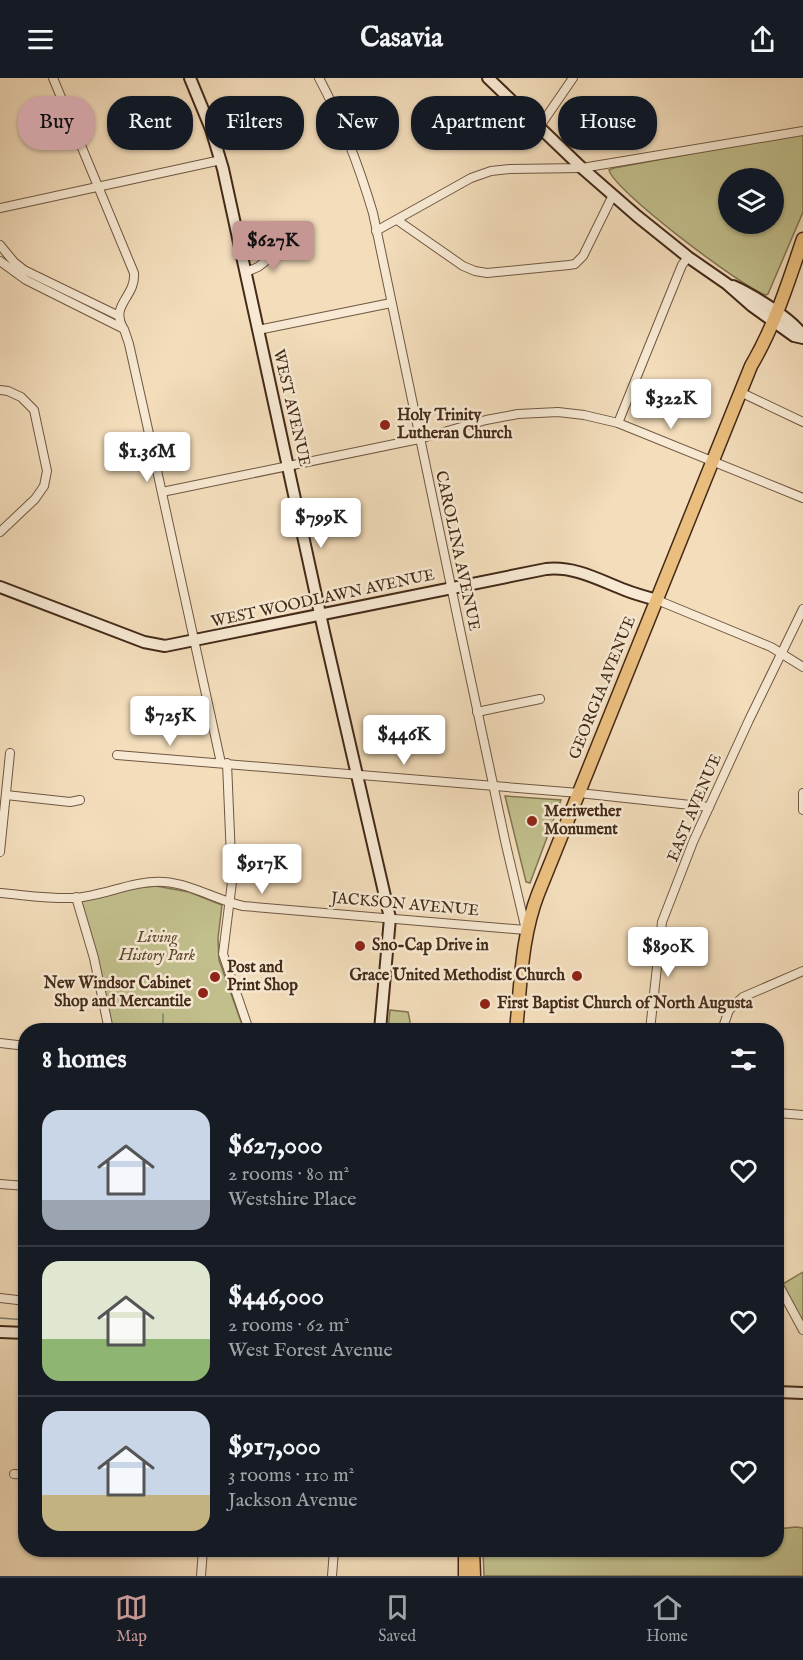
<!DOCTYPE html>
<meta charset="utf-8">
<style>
:root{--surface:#171b24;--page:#242831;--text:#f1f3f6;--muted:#9ea1a6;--line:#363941;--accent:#c59692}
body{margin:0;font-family:"IM FELL English",serif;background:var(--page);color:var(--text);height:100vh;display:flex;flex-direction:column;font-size:22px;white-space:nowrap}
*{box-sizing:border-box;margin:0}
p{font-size:20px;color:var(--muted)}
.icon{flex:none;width:33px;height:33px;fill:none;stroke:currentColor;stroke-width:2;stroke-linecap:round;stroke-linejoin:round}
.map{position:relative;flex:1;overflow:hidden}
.sheet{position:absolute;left:18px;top:945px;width:766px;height:534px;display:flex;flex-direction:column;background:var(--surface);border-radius:24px;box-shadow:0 2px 4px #0004}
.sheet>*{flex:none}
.top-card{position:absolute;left:18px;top:18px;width:768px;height:54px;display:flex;gap:12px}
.buttons{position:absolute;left:718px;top:90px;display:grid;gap:12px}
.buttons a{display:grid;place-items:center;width:66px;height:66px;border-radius:50%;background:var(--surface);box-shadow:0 2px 4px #0004;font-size:30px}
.price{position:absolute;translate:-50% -51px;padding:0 14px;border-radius:6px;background:#fff;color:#222;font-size:20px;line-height:39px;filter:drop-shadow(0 2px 3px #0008)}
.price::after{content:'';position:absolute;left:50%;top:36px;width:18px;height:14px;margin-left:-9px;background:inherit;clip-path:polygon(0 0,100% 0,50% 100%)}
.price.active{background:var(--accent);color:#111}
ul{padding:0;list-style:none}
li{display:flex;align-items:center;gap:18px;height:150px;padding:0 24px}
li+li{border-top:2px solid var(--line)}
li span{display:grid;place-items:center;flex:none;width:168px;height:120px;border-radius:18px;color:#555}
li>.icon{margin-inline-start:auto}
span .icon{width:72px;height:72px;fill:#fffc;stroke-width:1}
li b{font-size:26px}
h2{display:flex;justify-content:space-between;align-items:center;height:72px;padding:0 24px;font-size:26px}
.chip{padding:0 21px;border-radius:24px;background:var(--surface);box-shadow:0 2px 4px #0004;font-size:21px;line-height:54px}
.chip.active{background:var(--accent);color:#111}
header{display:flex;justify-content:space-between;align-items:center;height:78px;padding:0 24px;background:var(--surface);font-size:27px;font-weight:700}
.tabs{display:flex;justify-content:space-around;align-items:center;height:84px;border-top:2px solid var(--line);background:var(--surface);font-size:16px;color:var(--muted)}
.tabs a{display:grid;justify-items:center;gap:3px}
.tabs .active{color:var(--accent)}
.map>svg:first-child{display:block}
.green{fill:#c1bf8c;stroke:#827452;stroke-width:1.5;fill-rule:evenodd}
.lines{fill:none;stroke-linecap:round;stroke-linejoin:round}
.stream{stroke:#798271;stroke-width:1.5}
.street-casing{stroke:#705741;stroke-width:10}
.secondary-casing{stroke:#442a18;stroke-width:14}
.primary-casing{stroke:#442a18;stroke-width:15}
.street{stroke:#f7e9d3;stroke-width:8}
.secondary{stroke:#f7e9d3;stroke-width:10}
.primary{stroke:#eabe7e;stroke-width:12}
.poi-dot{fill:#8f2418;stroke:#f7e9d3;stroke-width:2}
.labels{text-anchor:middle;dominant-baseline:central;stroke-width:5;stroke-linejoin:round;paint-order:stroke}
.street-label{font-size:16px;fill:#442a18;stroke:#f7e9d3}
.poi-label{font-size:16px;font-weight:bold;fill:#442a18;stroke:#f7e9d3;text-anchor:start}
.park-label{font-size:16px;font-style:italic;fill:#5d482f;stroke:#f7e9d3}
</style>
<header><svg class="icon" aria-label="menu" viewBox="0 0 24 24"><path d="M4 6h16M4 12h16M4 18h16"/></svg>Casavia<svg class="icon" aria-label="share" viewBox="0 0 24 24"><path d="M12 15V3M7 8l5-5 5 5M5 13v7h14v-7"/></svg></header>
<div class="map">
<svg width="803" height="1498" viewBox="0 0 803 1498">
<rect width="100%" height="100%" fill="#f3ddbb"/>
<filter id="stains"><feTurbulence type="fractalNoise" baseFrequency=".00333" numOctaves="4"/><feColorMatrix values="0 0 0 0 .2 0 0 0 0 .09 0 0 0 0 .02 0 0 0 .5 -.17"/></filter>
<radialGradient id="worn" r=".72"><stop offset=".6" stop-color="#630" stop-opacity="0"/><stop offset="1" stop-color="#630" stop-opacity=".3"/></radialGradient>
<g class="green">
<path d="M803,55v79l-35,82 -2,1c-22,-6 -154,-106 -157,-125l5,-2zM729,100h45v46h-45z"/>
<path d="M505,718l56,4 -31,83 -4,-1z"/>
<path d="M156,808l33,6 33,13 -4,33 1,22 25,70h-132l-32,-129 54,-13z"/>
<path d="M390,932l18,2 2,9 -1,9h-21z"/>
<path d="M803,1194v54l-22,-41z"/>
<path d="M796,1449l7,1v48h-319l-1,-26h294v-21z"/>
</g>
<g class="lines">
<g class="stream">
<path d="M159,952l4,-3v-13"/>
<path d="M0,1240l26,2"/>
</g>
<defs>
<g id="street">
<path d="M53,0l81,195c2,24 -24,31 -11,55"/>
<path d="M540,48l33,-48"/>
<path d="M0,130l221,-48"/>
<path d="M397,142l66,46 12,5 12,2 82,-8 6,-1 8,-8 30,-61"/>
<path d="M376,153l95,-53 20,-7 19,-2 72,-1 221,-37"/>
<path d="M0,167l14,17 10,8 95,46"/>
<path d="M0,183l26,19 98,49 5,15 17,76 75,343"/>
<path d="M246,194l12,-5 29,-22"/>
<path d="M258,252l133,-27"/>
<path d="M0,312l8,1 13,6 13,13 13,61 -3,15 -9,13 -35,33"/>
<path d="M740,314l63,30"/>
<path d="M618,345l64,-158 6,-8"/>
<path d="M162,414l257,-53 67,-19 32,-6 40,-2 26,3 34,8 185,75"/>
<path d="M657,522l114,47 32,20"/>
<path d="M477,634l63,-13"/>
<path d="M117,677l462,38 130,14"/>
<path d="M227,685l5,119 -9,72 26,76"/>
<path d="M803,715v17"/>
<path d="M6,717l64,7 10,-2"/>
<path d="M0,774l10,-99"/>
<path d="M0,815c24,2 50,6 74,5 30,-2 59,-18 90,-16 28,2 52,18 79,24l283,24 -20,-85 -45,-211 -88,-421c-14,-47 -31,-92 -54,-135"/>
<path d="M76,819l18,61 15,72"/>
<path d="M650,952l12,-108 31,-80 56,-122 54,-111"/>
<path d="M722,952l7,-20 14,-13 60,-26"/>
<path d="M0,965l26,3"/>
<path d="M777,1035l26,2"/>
<path d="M0,1106l26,2"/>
<path d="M777,1204l26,48"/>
<path d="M0,1220l26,3"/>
<path d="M14,1396l12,1"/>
<path d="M201,1498l2,-26"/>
<path d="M332,1498l2,-26"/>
</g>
<g id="secondary">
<path d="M190,0l21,51 12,40 101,463 66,286 -10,112"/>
<path d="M488,0l94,90 55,48 51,41 39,27 25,22 42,30 9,2"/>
<path d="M733,208c18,8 60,33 70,50"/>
<path d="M0,509l144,55 21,4 381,-77c29,-3 53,11 79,21 10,4 21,7 32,10"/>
<path d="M0,1254l26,1"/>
<path d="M777,1314l26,1"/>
</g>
<g id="primary">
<path d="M516,952c5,-46 5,-92 22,-136l213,-528c24,-41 37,-83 52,-127"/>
<path d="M465,1472v26"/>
<path d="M473,1472l1,26"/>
</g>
</defs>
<use href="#street" class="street-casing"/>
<use href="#secondary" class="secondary-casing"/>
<use href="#primary" class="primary-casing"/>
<use href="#street" class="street"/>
<use href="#secondary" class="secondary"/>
<use href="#primary" class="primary"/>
</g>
<g class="poi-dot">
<circle cx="385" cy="347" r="6"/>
<circle cx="532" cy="743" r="6"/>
<circle cx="360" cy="868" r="6"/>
<circle cx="577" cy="898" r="6"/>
<circle cx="215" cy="899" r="6"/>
<circle cx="203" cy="915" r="6"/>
<circle cx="485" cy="926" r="6"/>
</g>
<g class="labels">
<g class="street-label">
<text transform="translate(291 330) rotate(77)">WEST AVENUE</text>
<text transform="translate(457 473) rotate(78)">CAROLINA AVENUE</text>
<text transform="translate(323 521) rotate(-12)">WEST WOODLAWN AVENUE</text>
<text transform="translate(603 610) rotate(-68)">GEORGIA AVENUE</text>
<text transform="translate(695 730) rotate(-67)">EAST AVENUE</text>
<text transform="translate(405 827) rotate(5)">JACKSON AVENUE</text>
</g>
<g class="poi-label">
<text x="397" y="338">Holy Trinity<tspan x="397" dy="18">Lutheran Church</tspan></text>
<text x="544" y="734">Meriwether<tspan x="544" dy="18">Monument</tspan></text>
<text x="372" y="868">Sno-Cap Drive in</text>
<text x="227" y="890">Post and<tspan x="227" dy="18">Print Shop</tspan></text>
<text x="565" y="898" text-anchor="end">Grace United Methodist Church</text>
<text x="191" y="906" text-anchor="end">New Windsor Cabinet<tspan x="191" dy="18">Shop and Mercantile</tspan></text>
<text x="497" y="926">First Baptist Church of North Augusta</text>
</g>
<g class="park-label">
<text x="157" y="860">Living<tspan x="157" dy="18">History Park</tspan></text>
</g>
</g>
<rect width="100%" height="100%" filter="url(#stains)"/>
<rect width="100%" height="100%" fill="url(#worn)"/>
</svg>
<div class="buttons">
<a><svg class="icon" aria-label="layers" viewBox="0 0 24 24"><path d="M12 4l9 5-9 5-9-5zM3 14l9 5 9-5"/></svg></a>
</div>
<b class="price active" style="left:273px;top:194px">$627K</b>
<b class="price" style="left:671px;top:352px">$322K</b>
<b class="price" style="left:147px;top:405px">$1.36M</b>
<b class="price" style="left:321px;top:471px">$799K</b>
<b class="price" style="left:170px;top:669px">$725K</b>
<b class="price" style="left:404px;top:688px">$446K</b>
<b class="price" style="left:262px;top:817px">$917K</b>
<b class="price" style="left:668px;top:900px">$890K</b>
<div class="top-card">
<a class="chip active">Buy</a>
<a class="chip">Rent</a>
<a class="chip">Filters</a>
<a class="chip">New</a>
<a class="chip">Apartment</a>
<a class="chip">House</a>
</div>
<section class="sheet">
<h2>8 homes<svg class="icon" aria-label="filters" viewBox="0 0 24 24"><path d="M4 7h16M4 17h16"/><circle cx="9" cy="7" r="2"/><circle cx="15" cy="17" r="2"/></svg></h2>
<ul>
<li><span style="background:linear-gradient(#c9d6e8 75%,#9aa5b1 0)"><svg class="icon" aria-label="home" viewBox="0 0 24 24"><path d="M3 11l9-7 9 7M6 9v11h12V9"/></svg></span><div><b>$627,000</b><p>2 rooms · 80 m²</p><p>Westshire Place</p></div><svg class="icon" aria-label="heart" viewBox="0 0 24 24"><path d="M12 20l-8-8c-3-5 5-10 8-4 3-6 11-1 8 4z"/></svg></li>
<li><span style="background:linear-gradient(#dfe7d0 65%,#8fb573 0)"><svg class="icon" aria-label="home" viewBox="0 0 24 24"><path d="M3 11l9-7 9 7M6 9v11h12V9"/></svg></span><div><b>$446,000</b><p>2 rooms · 62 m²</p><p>West Forest Avenue</p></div><svg class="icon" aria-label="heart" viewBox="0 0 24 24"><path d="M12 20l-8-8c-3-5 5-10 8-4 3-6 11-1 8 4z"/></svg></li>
<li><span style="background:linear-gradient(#c9d6e8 70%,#c2b280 0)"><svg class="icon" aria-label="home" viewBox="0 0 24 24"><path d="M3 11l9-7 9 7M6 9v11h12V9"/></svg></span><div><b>$917,000</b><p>3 rooms · 110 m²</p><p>Jackson Avenue</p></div><svg class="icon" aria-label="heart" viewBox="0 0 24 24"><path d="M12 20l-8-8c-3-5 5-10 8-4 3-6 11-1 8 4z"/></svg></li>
</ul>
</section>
</div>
<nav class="tabs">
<a class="active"><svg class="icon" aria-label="map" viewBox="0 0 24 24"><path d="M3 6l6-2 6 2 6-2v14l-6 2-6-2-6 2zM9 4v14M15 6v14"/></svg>Map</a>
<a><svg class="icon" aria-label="saved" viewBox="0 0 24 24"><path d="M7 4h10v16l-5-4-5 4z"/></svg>Saved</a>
<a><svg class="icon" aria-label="home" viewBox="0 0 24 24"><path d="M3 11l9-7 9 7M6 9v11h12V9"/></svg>Home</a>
</nav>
